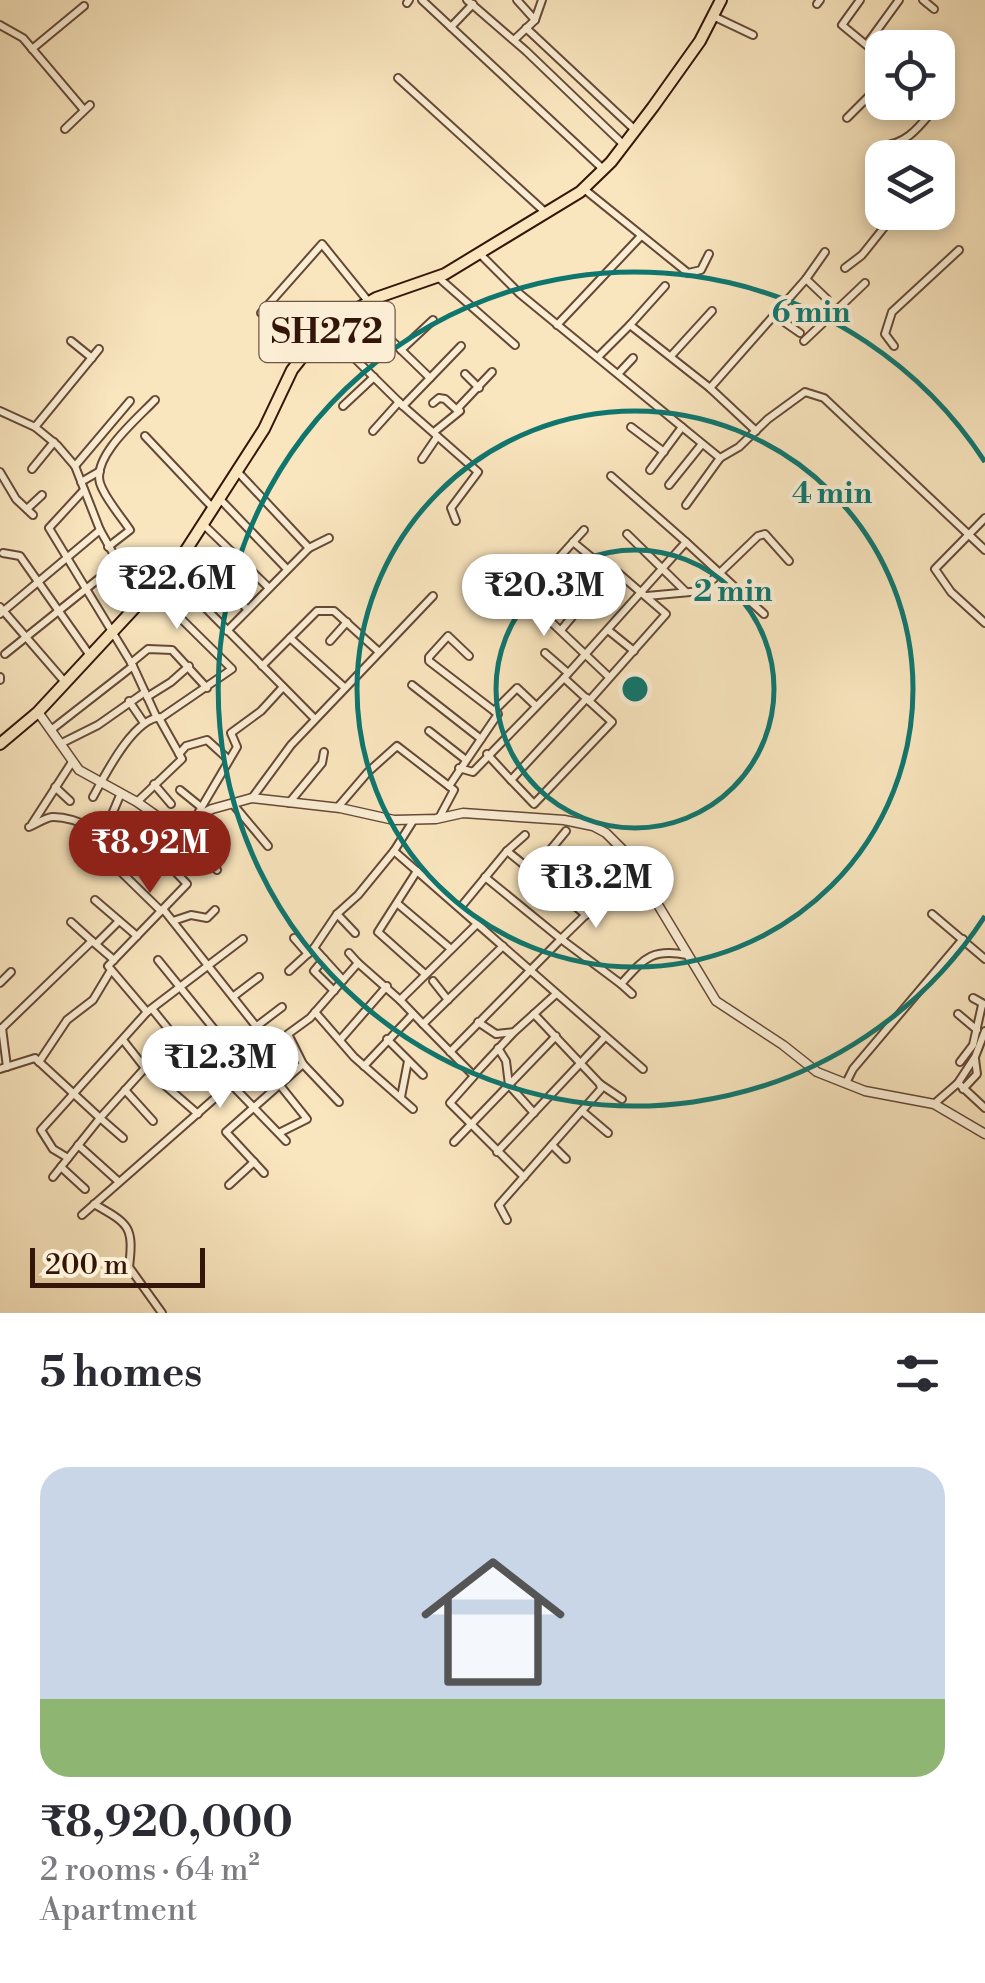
<!DOCTYPE html>
<meta charset="utf-8">
<style>
:root{--surface:#fff;--page:#f7f7f7;--text:#2b2b33;--muted:#7c7c81;--accent:#8f2418}
body{margin:0;font-family:"Libre Bodoni",serif;background:var(--page);color:var(--text);height:100vh;display:flex;flex-direction:column;font-size:38px;white-space:nowrap}
*{box-sizing:border-box;margin:0}
p{font-size:32px;color:var(--muted)}
.icon{flex:none;width:55px;height:55px;fill:none;stroke:currentColor;stroke-width:2;stroke-linecap:round;stroke-linejoin:round}
.map{position:relative;height:1313px;overflow:hidden}
.drawer{display:flex;flex-direction:column;background:var(--surface);flex:1}
.drawer>*{flex:none}
.fabs{position:absolute;left:865px;top:30px;display:grid;gap:20px}
.fabs a{display:grid;place-items:center;width:90px;height:90px;border-radius:20px;background:var(--surface);box-shadow:0 5px 15px #0003;font-size:50px}
.scale{position:absolute;left:30px;bottom:25px;width:175px;box-sizing:border-box;padding-left:10px;border:5px solid #341509;border-top:0;font-size:28px;line-height:35px;white-space:nowrap;color:#341509;-webkit-text-stroke:8px #fbeed5;paint-order:stroke}
.price{position:absolute;translate:-50% -85px;padding:0 22px;border-radius:35px;background:#fff;color:#222;font-size:32px;line-height:65px;filter:drop-shadow(0 2px 5px #0008)}
.price::after{content:'';position:absolute;left:50%;top:60px;width:30px;height:22px;margin-left:-15px;background:inherit;clip-path:polygon(0 0,100% 0,50% 100%)}
.price.current{background:var(--accent);color:#fff}
ul{padding:0;list-style:none}
li{display:grid;align-content:center;gap:20px;height:530px;padding:0 40px}
li span{display:grid;place-items:center;height:310px;border-radius:30px;color:#555}
li>.icon{margin-inline-start:auto}
span .icon{width:180px;height:180px;fill:#fffc;stroke-width:1}
li b{font-size:42px}
h2{display:flex;justify-content:space-between;align-items:center;height:120px;padding:0 40px;font-size:42px}
.map>svg:first-child{display:block}
.lines{fill:none;stroke-linecap:round;stroke-linejoin:round}
.minor-casing{stroke:#654936;stroke-width:10}
.tertiary-casing{stroke:#654936;stroke-width:11}
.primary-casing{stroke:#341509;stroke-width:14}
.minor{stroke:#fbeed5;stroke-width:6}
.tertiary{stroke:#fbeed5;stroke-width:8}
.primary{stroke:#f9e5be;stroke-width:10}
.ring{fill:none;stroke:#0f766e;stroke-width:5}
.labels{text-anchor:middle;dominant-baseline:central;stroke-width:8;stroke-linejoin:round;paint-order:stroke}
.shield{fill:#fbeed5;stroke:#705646;stroke-width:2.5}
.shield-label{font-size:35px;font-weight:bold;fill:#341509}
.centre{fill:#0f766e;stroke:#fbeed5;stroke-width:5}
.ring-label{font-size:30px;text-anchor:middle;font-weight:bold;fill:#0f766e;stroke:#fbeed5;stroke-width:8;stroke-linejoin:round;paint-order:stroke}
</style>
<div class="map">
<svg width="985" height="1313" viewBox="0 0 985 1313">
<rect width="100%" height="100%" fill="#f9e5be"/>
<filter id="stains"><feTurbulence type="fractalNoise" baseFrequency=".002" numOctaves="4"/><feColorMatrix values="0 0 0 0 .2 0 0 0 0 .09 0 0 0 0 .02 0 0 0 .5 -.17"/></filter>
<radialGradient id="worn" r=".72"><stop offset=".6" stop-color="#630" stop-opacity="0"/><stop offset="1" stop-color="#630" stop-opacity=".3"/></radialGradient>
<g class="lines">
<defs>
<g id="minor">
<path d="M422,0l181,169"/>
<path d="M467,0l59,51 98,94"/>
<path d="M517,0l18,20"/>
<path d="M860,0l-18,25 40,33"/>
<path d="M923,0l11,9"/>
<path d="M407,3l2,-3"/>
<path d="M817,4l3,-4"/>
<path d="M713,16l40,19"/>
<path d="M0,25l23,13 61,72"/>
<path d="M451,27l22,-23"/>
<path d="M526,28l108,101"/>
<path d="M514,40l21,-20 7,-20"/>
<path d="M867,44l32,-44"/>
<path d="M32,49l52,-43"/>
<path d="M398,78l147,134"/>
<path d="M847,118l35,-35"/>
<path d="M65,129l25,-24"/>
<path d="M881,146c26,-2 37,-18 53,-37l-6,-7"/>
<path d="M584,189l104,84 13,-3 8,-16"/>
<path d="M479,253l41,41 162,133"/>
<path d="M845,268l17,-13 24,-30 -3,-10"/>
<path d="M439,278l76,67"/>
<path d="M806,279l21,20"/>
<path d="M358,308l72,70"/>
<path d="M261,313l61,-69 46,57"/>
<path d="M774,315l26,18"/>
<path d="M557,325l84,-89"/>
<path d="M630,325l35,-39"/>
<path d="M329,333l74,73 75,66 -27,36 5,13"/>
<path d="M71,341l21,17"/>
<path d="M804,341l61,-58"/>
<path d="M894,346l-9,-12 7,-22 67,-62"/>
<path d="M401,350l32,-30"/>
<path d="M349,352l26,-28"/>
<path d="M599,356l31,-31 80,63 46,43"/>
<path d="M671,356l41,-45"/>
<path d="M619,373l14,-15"/>
<path d="M465,374l14,14"/>
<path d="M710,388l96,-109 19,-27"/>
<path d="M433,403l6,-5 6,1 13,12"/>
<path d="M343,406l31,-29"/>
<path d="M403,406l58,-60"/>
<path d="M0,411l35,16 22,18 18,21 25,64 41,73"/>
<path d="M35,427l64,-78"/>
<path d="M631,427l33,25"/>
<path d="M373,431l26,-29"/>
<path d="M434,432l26,-21 -2,-3 34,-36"/>
<path d="M145,436l67,71"/>
<path d="M422,459l15,-22"/>
<path d="M75,466l55,-65"/>
<path d="M32,469l22,-27"/>
<path d="M650,470l32,-43 38,31"/>
<path d="M0,472l16,27 17,16"/>
<path d="M611,476l75,66"/>
<path d="M81,482l19,-11"/>
<path d="M669,485l33,-41"/>
<path d="M84,490l-35,38 84,138 23,50"/>
<path d="M219,498l67,70"/>
<path d="M686,505l34,-47 19,-11 29,-28 37,-27 19,6 161,152"/>
<path d="M27,509l15,-14"/>
<path d="M985,518l-50,51 16,23 34,31"/>
<path d="M204,525l64,62"/>
<path d="M627,534l59,58"/>
<path d="M573,542l28,23"/>
<path d="M108,547l22,-17c-9,-14 -25,-31 -30,-47 -8,-27 38,-65 55,-83"/>
<path d="M189,547l58,62"/>
<path d="M309,548l20,-10"/>
<path d="M3,553l17,3 69,98"/>
<path d="M531,562l16,10"/>
<path d="M170,572l145,147"/>
<path d="M647,596l54,-5 57,-55 7,-2 24,27"/>
<path d="M527,599l82,78"/>
<path d="M579,602l30,-37 57,49 -77,87"/>
<path d="M0,607l64,74"/>
<path d="M0,614l100,-84"/>
<path d="M561,630l21,-25 -35,-34 37,-41"/>
<path d="M608,630l26,21"/>
<path d="M227,631l82,-83 -73,-78"/>
<path d="M290,638l54,49"/>
<path d="M330,641l17,-19"/>
<path d="M545,653l23,20"/>
<path d="M5,654l112,-90"/>
<path d="M131,663l17,-14 24,1 35,38"/>
<path d="M262,666l55,-55h17l44,40"/>
<path d="M0,677v3"/>
<path d="M564,678l48,44 -78,82 -23,-24 76,-82"/>
<path d="M412,685l69,54"/>
<path d="M147,697l24,-15 18,-16"/>
<path d="M129,701l15,22"/>
<path d="M494,711l23,-23 18,17"/>
<path d="M51,730l82,-64"/>
<path d="M429,731l37,29"/>
<path d="M60,744l38,-19 47,-33"/>
<path d="M179,754l7,-8 21,-6 22,20"/>
<path d="M487,754l24,26"/>
<path d="M459,768l14,4 91,-94 122,-136 78,72"/>
<path d="M154,784l17,20"/>
<path d="M449,786l49,-72 -69,-53v-4l19,-21 21,20"/>
<path d="M55,787l15,14"/>
<path d="M180,790l21,17"/>
<path d="M93,797c13,-24 41,-80 69,-80l70,-48 -79,-78"/>
<path d="M252,798l39,-53 142,-149"/>
<path d="M137,802l45,-43 -23,-41"/>
<path d="M232,803l36,43"/>
<path d="M289,803l33,-40 2,-11"/>
<path d="M338,807l30,-35 29,-26 57,44 -15,28"/>
<path d="M197,815l40,-68 -6,-14 30,-22 22,-24"/>
<path d="M32,824l40,-62"/>
<path d="M29,827c7,-3 16,-9 23,-10 27,-1 56,20 77,35l37,-11 12,2"/>
<path d="M180,829l19,17 18,24"/>
<path d="M107,836l9,-11 -6,-6 11,-26"/>
<path d="M394,851l249,218"/>
<path d="M507,851l79,64"/>
<path d="M129,852l-14,14 46,45"/>
<path d="M417,871l-39,61 47,42"/>
<path d="M532,872l34,-41"/>
<path d="M485,877l76,62 43,-42"/>
<path d="M557,892l34,-41"/>
<path d="M95,900l42,36"/>
<path d="M398,904l53,45"/>
<path d="M460,908l47,-57 18,-16"/>
<path d="M163,909l104,131"/>
<path d="M337,914l18,19"/>
<path d="M932,914l53,45"/>
<path d="M173,921l18,-6 16,3 8,-8"/>
<path d="M71,922l21,19"/>
<path d="M478,923l-78,77 23,24 80,-78"/>
<path d="M294,938l14,16"/>
<path d="M96,944l23,-23"/>
<path d="M314,948l29,32"/>
<path d="M349,953l9,10"/>
<path d="M324,959l-10,12 20,20"/>
<path d="M289,971l25,-23 23,-34 21,-19 36,-44 19,-30"/>
<path d="M433,981l15,19"/>
<path d="M0,983l11,-11"/>
<path d="M632,994l-11,-10c23,-25 30,-36 66,-29"/>
<path d="M234,996l25,-19"/>
<path d="M973,998l11,6"/>
<path d="M153,1010l50,62 28,-18v-4l-73,-90"/>
<path d="M147,1012l-39,-46 79,-82 -19,-20 8,-12 3,-24"/>
<path d="M315,1012l39,45 59,52"/>
<path d="M958,1014l19,16"/>
<path d="M478,1022l18,12 18,-2 42,-38"/>
<path d="M423,1024l51,52 -24,27 74,74"/>
<path d="M257,1026l25,-19"/>
<path d="M2,1028l5,39"/>
<path d="M0,1030l92,-89 22,19"/>
<path d="M387,1039l36,36"/>
<path d="M123,1040l22,28"/>
<path d="M340,1040l47,-54"/>
<path d="M498,1048l8,13 3,24 25,28"/>
<path d="M450,1052l111,-113 60,45"/>
<path d="M39,1062l28,-42 26,-20 18,-30"/>
<path d="M960,1062l13,-17 9,-40"/>
<path d="M364,1066l49,-52"/>
<path d="M0,1069l35,-11 65,60 45,-50 53,46"/>
<path d="M271,1074l36,45 -28,14"/>
<path d="M474,1075l39,-42"/>
<path d="M846,1083l7,-14 110,-130"/>
<path d="M958,1083l27,25"/>
<path d="M600,1084l22,15"/>
<path d="M963,1089l14,-15 -2,-15"/>
<path d="M125,1090l28,31"/>
<path d="M401,1097l7,-36"/>
<path d="M339,1102l-36,-38 -15,-30 22,-16 48,-55 42,37"/>
<path d="M934,1104l24,-21 17,-26 10,-26"/>
<path d="M582,1111l26,22"/>
<path d="M454,1142l102,-106"/>
<path d="M78,1145l40,36"/>
<path d="M552,1145l14,14"/>
<path d="M497,1152l108,-115"/>
<path d="M68,1158l-15,-9 -12,-19 106,-118 96,-73"/>
<path d="M61,1167l24,22"/>
<path d="M264,1173l-38,-41 77,-68"/>
<path d="M53,1177l47,-59 23,20"/>
<path d="M229,1185l25,-23"/>
<path d="M94,1204c35,20 40,22 35,63l33,46"/>
<path d="M82,1215l149,-131 55,57"/>
<path d="M507,1220l-8,-15 102,-116 -1,-5 -66,-70"/>
</g>
<path id="tertiary" d="M38,712l41,58 58,32 37,26 38,-19 40,-11 88,10 54,12 42,-1 27,-6 101,7 29,6 13,7 22,22 88,146 67,44 34,27 48,19 69,13 51,30"/>
<path id="primary" d="M0,744l38,-32 143,-154 83,-129 28,-59 15,-19 51,-43 18,-10 69,-24 135,-82 31,-30 42,-55 47,-66 21,-41"/>
</defs>
<use href="#minor" class="minor-casing"/>
<use href="#tertiary" class="tertiary-casing"/>
<use href="#primary" class="primary-casing"/>
<use href="#minor" class="minor"/>
<use href="#tertiary" class="tertiary"/>
<use href="#primary" class="primary"/>
</g>
<g class="ring">
<circle cx="635" cy="689" r="139"/>
<circle cx="635" cy="689" r="278"/>
<path d="M985 916A417 417 0 1 1 985 462"/>
</g>
<g class="labels">
<rect class="shield" x="259.5" y="302" width="135" height="60" rx="8"/>
<g class="shield-label">
<text x="327" y="332">SH272</text>
</g>
</g>
<circle cx="635" cy="689" r="15" class="centre"/>
<g class="ring-label">
<text x="811" y="322">6 min</text>
<text x="832" y="503">4 min</text>
<text x="733" y="601">2 min</text>
</g>
<rect width="100%" height="100%" filter="url(#stains)"/>
<rect width="100%" height="100%" fill="url(#worn)"/>
</svg>
<div class="fabs">
<a><svg class="icon" aria-label="locate" viewBox="0 0 24 24"><circle cx="12" cy="12" r="6"/><path d="M12 2v4M12 18v4M2 12h4M18 12h4"/></svg></a>
<a><svg class="icon" aria-label="layers" viewBox="0 0 24 24"><path d="M12 4l9 5-9 5-9-5zM3 14l9 5 9-5"/></svg></a>
</div>
<div class="scale">200 m</div>
<b class="price" style="left:177px;top:632px">₹22.6M</b>
<b class="price" style="left:544px;top:639px">₹20.3M</b>
<b class="price current" style="left:150px;top:896px">₹8.92M</b>
<b class="price" style="left:596px;top:931px">₹13.2M</b>
<b class="price" style="left:220px;top:1111px">₹12.3M</b>
</div>
<section class="drawer">
<h2>5 homes<svg class="icon" aria-label="filters" viewBox="0 0 24 24"><path d="M4 7h16M4 17h16"/><circle cx="9" cy="7" r="2"/><circle cx="15" cy="17" r="2"/></svg></h2>
<ul>
<li><span style="background:linear-gradient(#c9d6e8 75%,#8fb573 0)"><svg class="icon" aria-label="home" viewBox="0 0 24 24"><path d="M3 11l9-7 9 7M6 9v11h12V9"/></svg></span><div><b>₹8,920,000</b><p>2 rooms · 64 m²</p><p>Apartment</p></div></li>
</ul>
</section>
